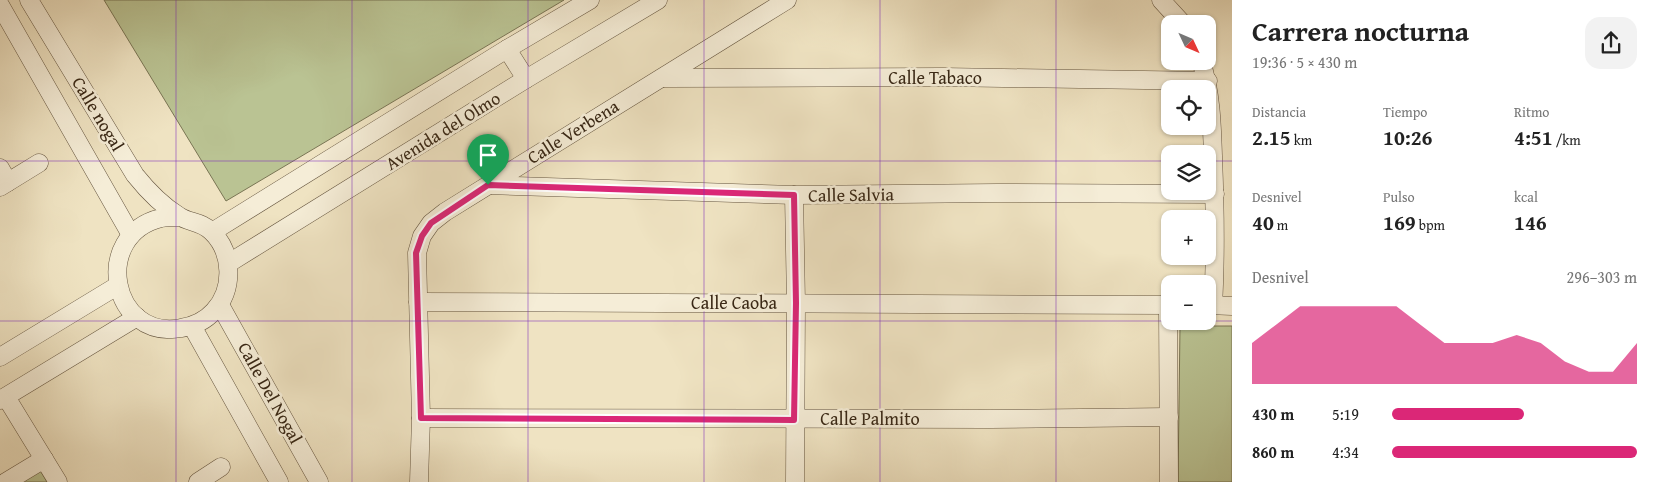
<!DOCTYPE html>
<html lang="es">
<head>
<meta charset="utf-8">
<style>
	:root { --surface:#fff; --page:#f2f2f2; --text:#222; --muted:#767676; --accent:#db2777 }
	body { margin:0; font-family:"Gentium Book Plus",serif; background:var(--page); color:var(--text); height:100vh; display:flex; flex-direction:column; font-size:19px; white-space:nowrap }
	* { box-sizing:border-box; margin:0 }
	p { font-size:16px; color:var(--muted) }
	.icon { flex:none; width:28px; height:28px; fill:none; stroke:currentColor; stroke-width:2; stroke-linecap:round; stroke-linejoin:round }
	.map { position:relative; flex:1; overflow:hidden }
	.side { display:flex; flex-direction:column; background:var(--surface); width:425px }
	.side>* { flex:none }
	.needle { width:32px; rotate:134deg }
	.controls { position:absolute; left:1161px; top:15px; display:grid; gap:10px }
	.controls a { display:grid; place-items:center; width:55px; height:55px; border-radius:10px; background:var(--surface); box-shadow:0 1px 4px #0004; font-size:25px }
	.pin { position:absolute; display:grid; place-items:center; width:42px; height:42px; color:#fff; margin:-51px -21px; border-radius:50% 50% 50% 0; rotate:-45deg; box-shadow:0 0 5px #0007 }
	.pin .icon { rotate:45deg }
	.round { display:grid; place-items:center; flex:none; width:52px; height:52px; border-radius:15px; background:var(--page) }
	.overview { display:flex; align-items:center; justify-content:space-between; height:85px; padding:0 20px }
	h1 { font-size:28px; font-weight:700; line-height:38px }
	.metrics { display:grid; grid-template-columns:repeat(3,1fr); gap:8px; height:85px; padding:5px 20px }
	.metrics div { display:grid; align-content:center }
	.metrics b { font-size:21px; font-weight:700 }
	.metrics small { font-size:14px; font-weight:400 }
	.metrics p { font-size:14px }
	.chart { height:140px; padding:10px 20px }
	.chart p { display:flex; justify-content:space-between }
	.chart svg { width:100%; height:90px; margin-top:5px; fill:var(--accent); opacity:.7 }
	ul { padding:0 20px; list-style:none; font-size:16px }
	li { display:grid; grid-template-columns:80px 60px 1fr; align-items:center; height:38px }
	li i { height:12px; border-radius:6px; background:var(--accent) }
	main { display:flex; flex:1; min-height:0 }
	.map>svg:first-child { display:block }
	.green { fill:#bac393; stroke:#797554 }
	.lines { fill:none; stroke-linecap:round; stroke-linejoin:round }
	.minor-casing { stroke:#665640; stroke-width:19 }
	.minor { stroke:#f5edd7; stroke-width:18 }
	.route-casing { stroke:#fff; stroke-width:10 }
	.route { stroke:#db2777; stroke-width:6 }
	.grid { fill:none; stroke:#7b2cbf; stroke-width:1; stroke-opacity:0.55 }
	.labels { text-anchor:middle; stroke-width:5; stroke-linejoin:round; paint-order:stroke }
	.street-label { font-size:18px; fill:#382715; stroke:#f5edd7 }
</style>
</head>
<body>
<main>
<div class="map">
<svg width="1232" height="482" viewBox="0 0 1232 482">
	<rect width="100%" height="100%" fill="#efe3c2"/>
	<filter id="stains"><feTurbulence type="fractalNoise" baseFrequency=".004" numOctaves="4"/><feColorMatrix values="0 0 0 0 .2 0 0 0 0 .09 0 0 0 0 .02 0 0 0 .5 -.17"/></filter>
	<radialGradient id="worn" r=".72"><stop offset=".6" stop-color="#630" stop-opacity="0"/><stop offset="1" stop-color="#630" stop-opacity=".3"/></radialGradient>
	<g class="green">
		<polygon points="104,0 564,0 226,201"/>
		<polygon points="1180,326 1232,326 1232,482 1178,482"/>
		<polygon points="40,470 47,482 20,482"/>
	</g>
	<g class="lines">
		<defs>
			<g id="minor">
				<path d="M29 0 135 175C147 190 161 205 179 216 189 223 201 221 212 232 233 253 234 289 214 311 205 321 194 326 181 328 111 341 91 235 161 218 167 217 174 217 180 217"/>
				<polyline points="1161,0 1183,24"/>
				<polyline points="0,5 131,235"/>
				<polyline points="507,49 526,79"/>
				<path d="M1201 61C1211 92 1212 124 1213 156 1215 206 1216 256 1213 305"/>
				<polyline points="663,78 943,77 1208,81"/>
				<polyline points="0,168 8,182"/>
				<polyline points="488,185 794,195 997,193 1215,194"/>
				<polyline points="0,187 39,163"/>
				<polyline points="794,195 796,303 795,482"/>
				<polyline points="212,232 507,49 590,0"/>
				<polyline points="229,263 526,79 658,0"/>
				<polyline points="418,302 1170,305"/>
				<polyline points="220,305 319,482"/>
				<polyline points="1168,305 1169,482"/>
				<polyline points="1208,305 1232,306"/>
				<polyline points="192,326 279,482"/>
				<polyline points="0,357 117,286"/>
				<polyline points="6,397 58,482"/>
				<polyline points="0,400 137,317"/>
				<polyline points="421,418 990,419 1169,417"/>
				<polyline points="6,482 44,459"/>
				<polyline points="198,482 221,467"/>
				<polyline points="419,482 421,418 417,253 422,236 431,223 445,212 787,0"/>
			</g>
		</defs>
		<use href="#minor" class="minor-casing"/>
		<use href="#minor" class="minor"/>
	</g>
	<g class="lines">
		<defs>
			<polygon id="route" points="488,185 794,195 796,303 794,420 421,418 416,253 422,236 431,223"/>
		</defs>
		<use href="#route" class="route-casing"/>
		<use href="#route" class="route"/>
	</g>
	<path class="grid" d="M176 0V482M352 0V482M528 0V482M704 0V482M880 0V482M1056 0V482M0 161H1170M1208 161H1232M0 321H1232"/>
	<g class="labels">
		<g class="street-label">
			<text x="935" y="84">Calle Tabaco</text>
			<text transform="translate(98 114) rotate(59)" y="6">Calle nogal</text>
			<text transform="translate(443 131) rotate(-32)" y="6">Avenida del Olmo</text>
			<text transform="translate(573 132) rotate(-32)" y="6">Calle Verbena</text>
			<text transform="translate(851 195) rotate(-1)" y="6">Calle Salvia</text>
			<text x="734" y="309">Calle Caoba</text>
			<text transform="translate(270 393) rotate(61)" y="6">Calle Del Nogal</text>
			<text x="870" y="425">Calle Palmito</text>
		</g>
	</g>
	<rect width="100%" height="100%" filter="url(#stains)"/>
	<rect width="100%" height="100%" fill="url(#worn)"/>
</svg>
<div class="controls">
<a><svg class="needle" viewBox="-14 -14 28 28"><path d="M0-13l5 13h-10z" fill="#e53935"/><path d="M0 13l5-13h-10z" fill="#767676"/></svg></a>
<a><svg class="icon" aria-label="locate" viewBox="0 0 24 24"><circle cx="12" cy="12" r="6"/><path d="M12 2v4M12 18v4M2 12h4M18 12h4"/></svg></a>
<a><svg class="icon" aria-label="layers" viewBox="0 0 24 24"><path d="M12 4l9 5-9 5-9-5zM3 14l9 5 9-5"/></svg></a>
<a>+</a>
<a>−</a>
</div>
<div class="pin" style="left:488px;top:185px;background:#1e9e55"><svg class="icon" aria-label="arrive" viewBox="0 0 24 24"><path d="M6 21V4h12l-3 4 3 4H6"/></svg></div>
</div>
<section class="side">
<div class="overview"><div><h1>Carrera nocturna</h1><p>19:36 · 5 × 430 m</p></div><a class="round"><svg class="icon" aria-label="share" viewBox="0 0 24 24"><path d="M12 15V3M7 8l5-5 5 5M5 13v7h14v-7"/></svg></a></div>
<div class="metrics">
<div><p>Distancia</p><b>2.15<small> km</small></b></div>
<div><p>Tiempo</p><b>10:26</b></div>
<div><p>Ritmo</p><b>4:51<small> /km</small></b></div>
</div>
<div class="metrics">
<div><p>Desnivel</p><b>40<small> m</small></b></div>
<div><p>Pulso</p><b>169<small> bpm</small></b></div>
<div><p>kcal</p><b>146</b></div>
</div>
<div class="chart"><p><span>Desnivel</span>296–303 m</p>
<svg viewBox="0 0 160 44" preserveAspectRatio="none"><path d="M0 44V24L10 15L20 6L30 6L40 6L50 6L60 6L70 15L80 24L90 24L100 24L110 20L120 24L130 33L140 38L150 38L160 24V44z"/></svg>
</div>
<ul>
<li><b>430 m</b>5:19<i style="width:54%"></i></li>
<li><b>860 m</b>4:34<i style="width:100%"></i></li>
</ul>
</section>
</main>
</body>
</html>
